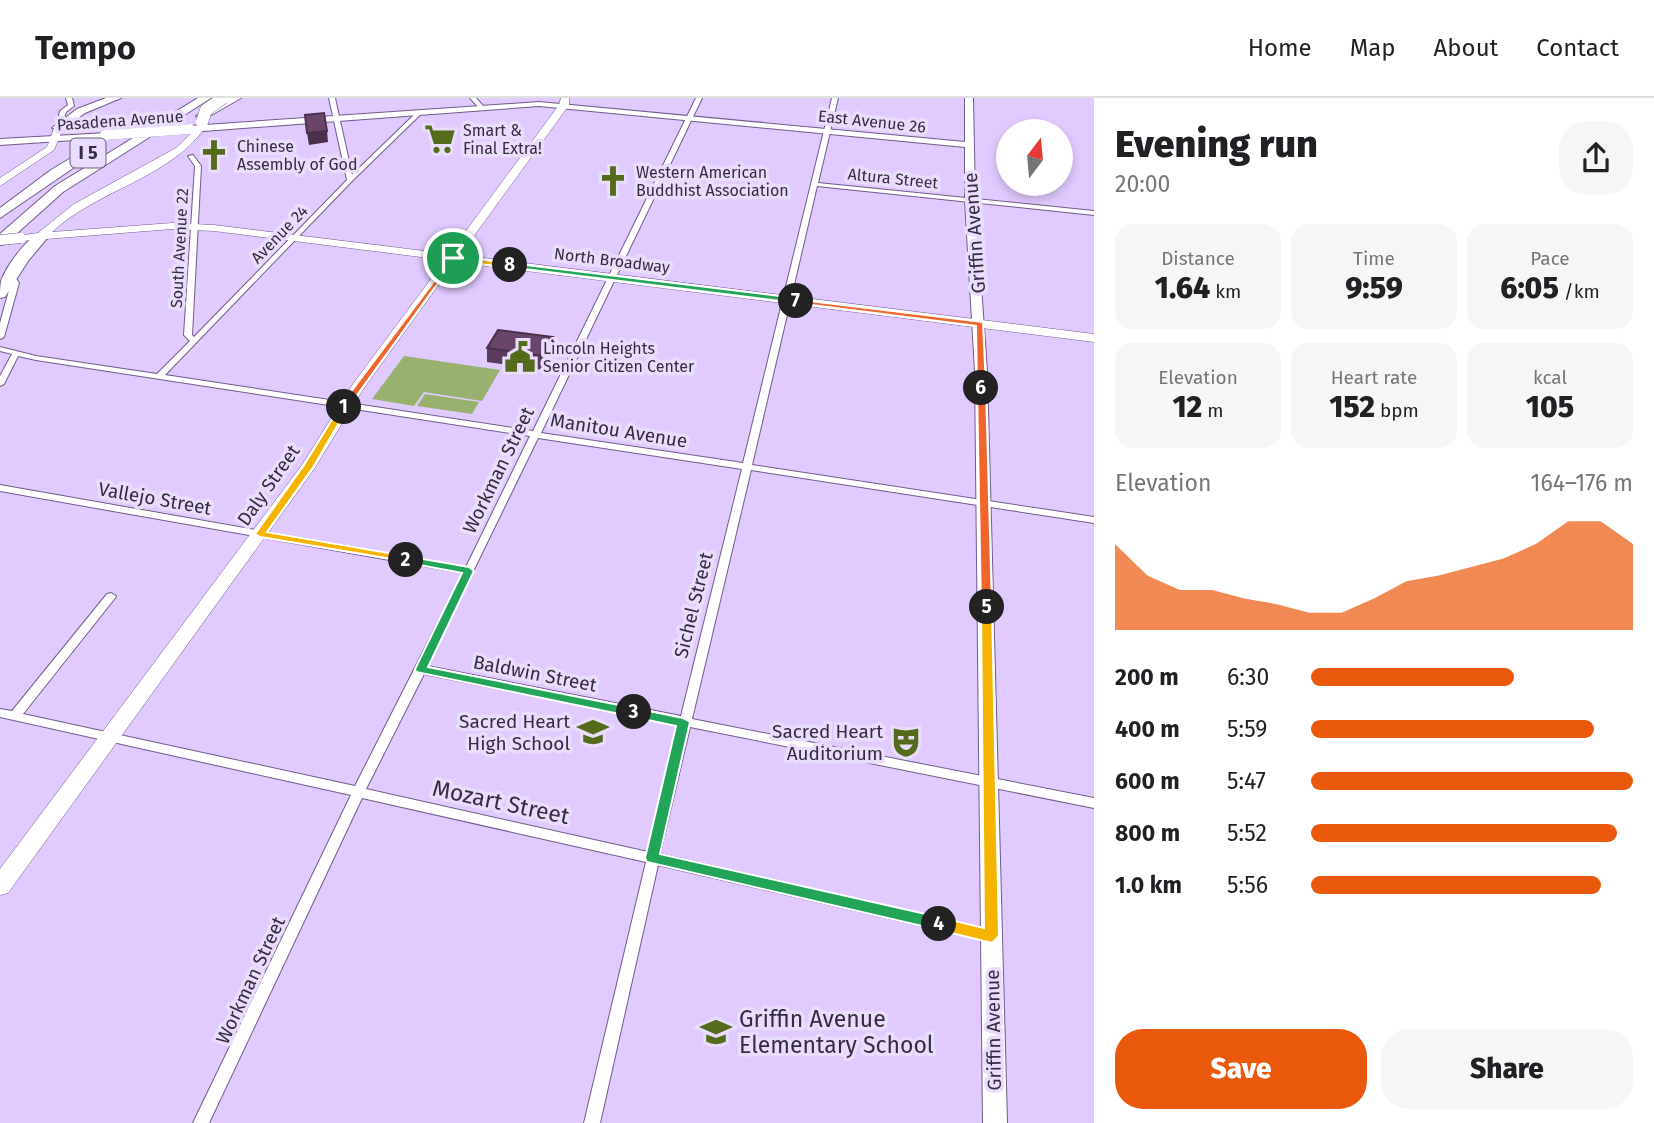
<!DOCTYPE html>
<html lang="en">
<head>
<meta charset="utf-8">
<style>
	:root { --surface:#fff; --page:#f6f6f6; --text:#202124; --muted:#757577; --line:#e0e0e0; --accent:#ea580c }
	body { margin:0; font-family:"Fira Sans",sans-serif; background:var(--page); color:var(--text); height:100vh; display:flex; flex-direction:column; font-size:26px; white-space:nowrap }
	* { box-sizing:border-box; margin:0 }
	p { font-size:23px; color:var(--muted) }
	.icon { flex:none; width:38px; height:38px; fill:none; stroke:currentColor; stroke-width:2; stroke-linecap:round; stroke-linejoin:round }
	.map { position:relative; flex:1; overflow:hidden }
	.side { display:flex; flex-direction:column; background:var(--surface); width:560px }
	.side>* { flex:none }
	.needle { width:46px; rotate:16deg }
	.tools { position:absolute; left:996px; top:21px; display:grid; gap:14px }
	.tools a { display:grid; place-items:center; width:77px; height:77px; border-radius:50%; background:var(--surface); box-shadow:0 4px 10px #0003; font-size:35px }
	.pin { position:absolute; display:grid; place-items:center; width:60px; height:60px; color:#fff; margin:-30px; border:4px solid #fff; border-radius:50%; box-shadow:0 2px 7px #0007 }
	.km { position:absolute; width:35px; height:35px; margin:-18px; border-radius:50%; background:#222; color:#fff; font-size:19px; line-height:35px; text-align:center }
	.round { display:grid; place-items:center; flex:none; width:74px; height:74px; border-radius:28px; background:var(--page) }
	.overview { display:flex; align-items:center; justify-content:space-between; height:119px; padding:0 21px }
	h1 { font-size:38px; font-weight:800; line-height:52px }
	.figures { display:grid; grid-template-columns:repeat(3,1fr); gap:10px; height:119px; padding:7px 21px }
	.figures div { display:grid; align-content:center; border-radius:18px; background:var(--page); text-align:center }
	.figures b { font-size:30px; font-weight:800 }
	.figures small { font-size:19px; font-weight:400 }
	.figures p { font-size:19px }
	.chart { height:196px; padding:14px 21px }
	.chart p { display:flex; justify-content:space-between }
	.chart svg { width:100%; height:126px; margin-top:7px; fill:var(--accent); opacity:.7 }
	.primary-button { display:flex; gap:14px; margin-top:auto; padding:14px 21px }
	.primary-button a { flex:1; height:80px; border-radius:28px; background:var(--accent); color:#fff; font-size:28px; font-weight:800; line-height:80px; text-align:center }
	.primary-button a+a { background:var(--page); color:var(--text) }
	ul { padding:0 21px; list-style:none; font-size:23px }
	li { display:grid; grid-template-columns:112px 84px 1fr; align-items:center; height:52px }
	li i { height:18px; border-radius:9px; background:var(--accent) }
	header { display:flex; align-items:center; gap:42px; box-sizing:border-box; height:98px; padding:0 35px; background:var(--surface); border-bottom:2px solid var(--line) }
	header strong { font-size:33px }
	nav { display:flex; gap:38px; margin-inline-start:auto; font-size:24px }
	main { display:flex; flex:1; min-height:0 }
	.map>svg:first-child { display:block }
	.green { fill:#99b16e }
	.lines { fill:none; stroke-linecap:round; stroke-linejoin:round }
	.street-casing { stroke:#705b8a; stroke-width:2 }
	.secondary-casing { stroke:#705b8a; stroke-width:2 }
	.primary-casing { stroke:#705b8a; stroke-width:1 }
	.highway-casing { stroke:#705b8a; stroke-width:2 }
	.street { fill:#fff; fill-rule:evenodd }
	.secondary { fill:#fff; fill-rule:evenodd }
	.primary { fill:#fff; fill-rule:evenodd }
	.highway { fill:#fff; fill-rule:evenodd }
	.secondary-bridge-casing { stroke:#705b8a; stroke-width:10; stroke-linecap:butt }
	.primary-bridge-casing { stroke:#705b8a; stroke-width:11; stroke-linecap:butt }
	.highway-bridge-casing { stroke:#705b8a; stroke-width:13; stroke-linecap:butt }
	.secondary-bridge { stroke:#fff; stroke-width:10 }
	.primary-bridge { stroke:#fff; stroke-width:10 }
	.highway-bridge { stroke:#fff; stroke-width:12 }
	.wall { fill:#5a3b5d }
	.shaded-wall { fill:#4a304c }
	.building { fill:#69456c; stroke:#4a304c; stroke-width:2 }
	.split-1 { fill:#f0652b; stroke:#fff; stroke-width:2 }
	.split-2 { fill:#f5b400; stroke:#fff; stroke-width:2 }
	.split-3 { fill:#22a559; stroke:#fff; stroke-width:2 }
	.split-4 { fill:#22a559; stroke:#fff; stroke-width:2 }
	.split-5 { fill:#f5b400; stroke:#fff; stroke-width:2 }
	.split-6 { fill:#f0652b; stroke:#fff; stroke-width:2 }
	.split-7 { fill:#f0652b; stroke:#fff; stroke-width:2 }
	.split-8 { fill:#22a559; stroke:#fff; stroke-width:2 }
	.split-9 { fill:#f5b400; stroke:#fff; stroke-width:2 }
	.labels { text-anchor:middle; stroke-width:7; stroke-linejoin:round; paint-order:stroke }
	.far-street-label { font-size:16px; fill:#352c41; stroke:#eadcfc }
	.far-poi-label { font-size:16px; fill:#352c41; stroke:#eadcfc; text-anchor:start }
	.shield { fill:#eadcfc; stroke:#6b6179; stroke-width:2 }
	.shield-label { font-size:18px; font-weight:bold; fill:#352c41 }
	.street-label { font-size:19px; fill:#352c41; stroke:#eadcfc }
	.poi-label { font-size:19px; fill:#352c41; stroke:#eadcfc; text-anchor:end }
	.near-street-label { font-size:23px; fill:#352c41; stroke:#eadcfc }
	.near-poi-label { font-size:23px; fill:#352c41; stroke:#eadcfc; text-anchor:start }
</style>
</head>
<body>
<header>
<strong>Tempo</strong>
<nav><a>Home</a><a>Map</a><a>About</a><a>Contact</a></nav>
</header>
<main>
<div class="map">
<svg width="1094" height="1025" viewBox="0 0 1094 1025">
	<rect width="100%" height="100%" fill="#e1caff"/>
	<g class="green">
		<polygon points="404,258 500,272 482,303 424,294 414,308 372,301"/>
		<polygon points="425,296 479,304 472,316 417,308"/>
	</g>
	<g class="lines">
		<defs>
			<g id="street">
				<polygon points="66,0 72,0 74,8 66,14 60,31 56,31 60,13 68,7"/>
				<path d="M329 0H335L352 77 418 13 423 14 352 83 165 277 533 333 696 0H702L541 335 743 365 832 0H838L818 85 1094 113V117L817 88 752 367 1094 419V425L751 372 692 621 1094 700V710L690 629 660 756 992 832 997 834 999 838 997 842 992 844 658 767 600 1025H584L646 764 362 700 209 1025H193L351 697 0 619V611L12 613 107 496 111 495 116 498 115 500 23 616 355 688 463 475 0 393V387L466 469 530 338 36 262 18 258 4 286 0 288V278L12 256 0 253V249L36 258 157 276 190 243 184 237 195 68 188 58 193 57 201 68 192 237 194 239 347 82ZM538 340 742 371 681 618 427 568ZM424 576 679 627 648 754 366 691Z"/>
				<polygon points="470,0 476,0 484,9 484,11 480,11"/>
				<polygon points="8,177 14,177 19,185 4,239 0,241 0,225 11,185 7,179"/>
			</g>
			<g id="secondary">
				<polygon points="965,0 973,0 975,102 987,273 1007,1025 983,1025 975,273 965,102 965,49 539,8 190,34 186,31 190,28 539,4 965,44"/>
				<polygon points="108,35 108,39 105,40 0,47 0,41"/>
			</g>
			<g id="primary">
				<path d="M561 0H569V7L460 157 1094 236V244L455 164 364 290 314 371 8 795 0 797V771L302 367 353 286 445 162 214 133 172 131 21 143 15 140 17 138 38 135 74 106 176 50 200 27 205 30C168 81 97 92 52 134L172 125 214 127 449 156 559 7Z"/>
				<polygon points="55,28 63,30 54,52 0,88 0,80 47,49"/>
			</g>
			<g id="highway">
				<polygon points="106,0 121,0 85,15 62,32 52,30 77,11"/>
				<polygon points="198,0 211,0 63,94 5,146 0,147 0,136 55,88"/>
				<polygon points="228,0 241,0 206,20 196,18"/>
				<polygon points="91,48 101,51 0,120 0,110 51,72"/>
				<path d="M41 135 48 139 28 163 5 199 0 200C0 195 0 188 1 183 6 169 26 140 41 135Z"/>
			</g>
		</defs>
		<use href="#street" class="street-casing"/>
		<use href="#secondary" class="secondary-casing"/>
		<use href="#primary" class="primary-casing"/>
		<use href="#highway" class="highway-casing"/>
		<use href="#street" class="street"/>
		<use href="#secondary" class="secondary"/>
		<use href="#primary" class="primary"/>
		<use href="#highway" class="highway"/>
		<defs>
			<polyline id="secondary-bridge" points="105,37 190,31"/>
			<polyline id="primary-bridge" points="0,142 21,140"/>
			<polyline id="highway-bridge" points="202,24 206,12 223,0"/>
		</defs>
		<use href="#secondary-bridge" class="secondary-bridge-casing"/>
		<use href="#primary-bridge" class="primary-bridge-casing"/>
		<use href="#highway-bridge" class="highway-bridge-casing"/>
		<use href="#secondary-bridge" class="secondary-bridge"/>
		<use href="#primary-bridge" class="primary-bridge"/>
		<use href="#highway-bridge" class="highway-bridge"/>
	</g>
	<polygon class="wall" points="553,239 553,253 543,272 487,264 487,250"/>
	<g class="shaded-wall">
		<polygon points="327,33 328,44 309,47 307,35"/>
		<polygon points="553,239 553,253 543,272 543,258"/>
	</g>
	<g class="building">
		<polygon points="324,15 327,33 307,35 305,17"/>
		<polygon points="498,232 553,239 543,258 487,250"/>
	</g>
	<polygon class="split-1" points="453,158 456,160 347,311 341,311 341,307"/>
	<polygon class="split-2" points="341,307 348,309 314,368 267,434 406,458 410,459 410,464 260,439 255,436 304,367"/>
	<polygon class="split-3" points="406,458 469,469 474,473 428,569 634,610 638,611 638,618 634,619 416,574 415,571 462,475 403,464 403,459"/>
	<polygon class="split-4" points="634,610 683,620 690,624 660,756 939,819 947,826 944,830 939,832 647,764 645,760 676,628 629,618 629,611"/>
	<polygon class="split-5" points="987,505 992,509 999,838 992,845 939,832 932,826 939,819 984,830 981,509"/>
	<polygon class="split-6" points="981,288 986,290 992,509 987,513 981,509 977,290"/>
	<polygon class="split-7" points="793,201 983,224 986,290 981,293 977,290 976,228 796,205"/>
	<polygon class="split-8" points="510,165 796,200 800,203 796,205 508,169"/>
	<polygon class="split-9" points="453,158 510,165 514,167 510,170 450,162"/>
	<defs>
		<symbol id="supermarket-bare" viewBox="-9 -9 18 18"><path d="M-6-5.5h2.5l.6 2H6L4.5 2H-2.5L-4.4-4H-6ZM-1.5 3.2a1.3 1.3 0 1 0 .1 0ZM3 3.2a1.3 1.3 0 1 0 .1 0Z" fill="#546b1c" stroke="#eadcfc" stroke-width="2.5" paint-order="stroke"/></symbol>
		<symbol id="church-bare" viewBox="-9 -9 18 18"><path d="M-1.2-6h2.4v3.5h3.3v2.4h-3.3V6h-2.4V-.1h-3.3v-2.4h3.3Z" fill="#546b1c" stroke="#eadcfc" stroke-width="2.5" paint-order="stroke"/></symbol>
		<symbol id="civic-bare" viewBox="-9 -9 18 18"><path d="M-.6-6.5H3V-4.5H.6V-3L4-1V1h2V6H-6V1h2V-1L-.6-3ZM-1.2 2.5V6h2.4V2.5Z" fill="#546b1c" stroke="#eadcfc" stroke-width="2.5" paint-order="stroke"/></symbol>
		<symbol id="school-bare" viewBox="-9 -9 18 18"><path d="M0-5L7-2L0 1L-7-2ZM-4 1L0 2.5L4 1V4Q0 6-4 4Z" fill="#546b1c" stroke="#eadcfc" stroke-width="2.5" paint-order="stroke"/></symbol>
		<symbol id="theatre-bare" viewBox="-9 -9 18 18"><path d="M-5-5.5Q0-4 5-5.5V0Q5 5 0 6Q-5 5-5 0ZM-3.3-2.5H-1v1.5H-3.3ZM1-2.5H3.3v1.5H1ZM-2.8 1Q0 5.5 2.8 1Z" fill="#546b1c" stroke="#eadcfc" stroke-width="2.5" paint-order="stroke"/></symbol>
	</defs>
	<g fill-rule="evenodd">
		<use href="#supermarket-bare" x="418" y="19" width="44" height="44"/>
		<use href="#church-bare" x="192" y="35" width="44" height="44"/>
		<use href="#church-bare" x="591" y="61" width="44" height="44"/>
		<use href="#civic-bare" x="498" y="237" width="44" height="44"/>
		<use href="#school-bare" x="571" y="612" width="44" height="44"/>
		<use href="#theatre-bare" x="884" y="622" width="44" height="44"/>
		<use href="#school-bare" x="694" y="912" width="44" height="44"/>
	</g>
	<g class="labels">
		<g class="far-street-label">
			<text transform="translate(120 22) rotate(-4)" y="6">Pasadena Avenue</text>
			<text transform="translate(872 23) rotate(6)" y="6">East Avenue 26</text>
			<text transform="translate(893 80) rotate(6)" y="6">Altura Street</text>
			<text transform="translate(279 136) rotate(-46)" y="6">Avenue 24</text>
			<text transform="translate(179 150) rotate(-87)" y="6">South Avenue 22</text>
			<text transform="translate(612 162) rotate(7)" y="6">North Broadway</text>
		</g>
		<g class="far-poi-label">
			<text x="463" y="38">Smart &amp;<tspan x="463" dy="18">Final Extra!</tspan></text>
			<text x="237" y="54">Chinese<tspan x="237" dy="18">Assembly of God</tspan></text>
			<text x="636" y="80">Western American<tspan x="636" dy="18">Buddhist Association</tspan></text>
			<text x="543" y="256">Lincoln Heights<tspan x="543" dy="18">Senior Citizen Center</tspan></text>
		</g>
		<rect class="shield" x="70.5" y="40.5" width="35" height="29" rx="5"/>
		<g class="shield-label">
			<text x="88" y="61">I 5</text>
		</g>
		<g class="street-label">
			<text transform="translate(974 135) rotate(-94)" y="7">Griffin Avenue</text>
			<text transform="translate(619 332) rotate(9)" y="7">Manitou Avenue</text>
			<text transform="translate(498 372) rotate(-64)" y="7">Workman Street</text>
			<text transform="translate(268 387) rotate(-55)" y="7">Daly Street</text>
			<text transform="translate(155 400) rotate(10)" y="7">Vallejo Street</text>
			<text transform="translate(693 507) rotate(-76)" y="7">Sichel Street</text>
			<text transform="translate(535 575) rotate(11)" y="7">Baldwin Street</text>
			<text transform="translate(250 882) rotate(-65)" y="7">Workman Street</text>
			<text transform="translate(993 932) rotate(-91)" y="7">Griffin Avenue</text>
		</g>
		<g class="poi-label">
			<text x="570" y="630">Sacred Heart<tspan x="570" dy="22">High School</tspan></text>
			<text x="883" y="640">Sacred Heart<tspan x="883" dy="22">Auditorium</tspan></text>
		</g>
		<g class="near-street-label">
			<text transform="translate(501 704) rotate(12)" y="8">Mozart Street</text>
		</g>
		<g class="near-poi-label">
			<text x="739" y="929">Griffin Avenue<tspan x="739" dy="26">Elementary School</tspan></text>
		</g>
	</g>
</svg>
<div class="tools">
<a><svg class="needle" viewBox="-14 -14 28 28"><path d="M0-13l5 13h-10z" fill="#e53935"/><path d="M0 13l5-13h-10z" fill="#757577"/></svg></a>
</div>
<div class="pin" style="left:453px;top:160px;background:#1e9e55"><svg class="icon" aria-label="arrive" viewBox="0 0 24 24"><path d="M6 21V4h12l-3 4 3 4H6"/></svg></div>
<b class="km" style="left:344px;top:309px">1</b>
<b class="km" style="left:406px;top:462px">2</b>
<b class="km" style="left:634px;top:614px">3</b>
<b class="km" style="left:939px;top:826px">4</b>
<b class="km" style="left:987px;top:509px">5</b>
<b class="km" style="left:981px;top:290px">6</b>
<b class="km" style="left:796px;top:203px">7</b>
<b class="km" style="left:510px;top:167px">8</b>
</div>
<section class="side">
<div class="overview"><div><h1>Evening run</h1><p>20:00</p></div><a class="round"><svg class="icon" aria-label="share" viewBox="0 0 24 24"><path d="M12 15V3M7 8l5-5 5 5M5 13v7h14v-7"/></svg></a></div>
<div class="figures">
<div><p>Distance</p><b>1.64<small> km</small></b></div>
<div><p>Time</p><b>9:59</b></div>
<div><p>Pace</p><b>6:05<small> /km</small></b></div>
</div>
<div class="figures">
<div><p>Elevation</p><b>12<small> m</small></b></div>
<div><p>Heart rate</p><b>152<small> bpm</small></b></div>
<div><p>kcal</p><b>105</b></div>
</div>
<div class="chart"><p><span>Elevation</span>164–176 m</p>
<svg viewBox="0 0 160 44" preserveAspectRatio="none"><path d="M0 44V14L10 25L20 30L30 30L40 33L50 35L60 38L70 38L80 33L90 27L100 25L110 22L120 19L130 14L140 6L150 6L160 14V44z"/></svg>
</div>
<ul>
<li><b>200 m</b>6:30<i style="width:63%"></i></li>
<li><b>400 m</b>5:59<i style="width:88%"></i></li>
<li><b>600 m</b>5:47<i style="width:100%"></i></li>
<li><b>800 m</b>5:52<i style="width:95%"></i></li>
<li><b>1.0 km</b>5:56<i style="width:90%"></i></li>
</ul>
<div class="primary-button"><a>Save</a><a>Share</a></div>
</section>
</main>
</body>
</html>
